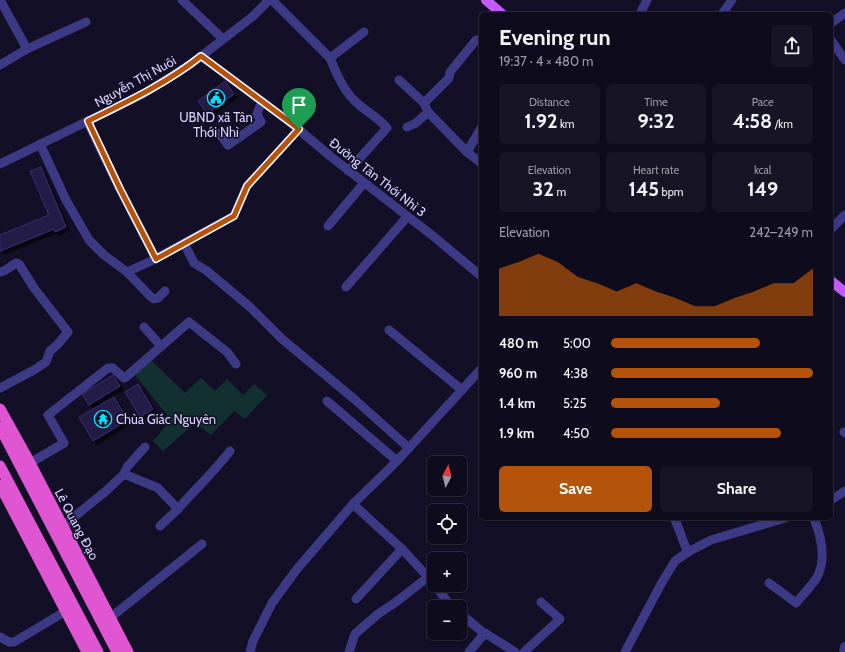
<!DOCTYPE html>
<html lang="en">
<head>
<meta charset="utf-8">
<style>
	:root { --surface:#0e0b1c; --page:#171425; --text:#f1f3f6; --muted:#9b9ba3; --line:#2e2b3b; --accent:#b45309 }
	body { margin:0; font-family:Cabin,sans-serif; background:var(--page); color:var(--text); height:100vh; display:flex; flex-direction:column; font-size:15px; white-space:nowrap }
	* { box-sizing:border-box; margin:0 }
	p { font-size:13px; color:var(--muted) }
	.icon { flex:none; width:22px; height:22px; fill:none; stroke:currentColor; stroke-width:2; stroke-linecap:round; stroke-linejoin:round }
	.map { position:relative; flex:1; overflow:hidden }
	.panel { position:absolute; left:479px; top:12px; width:354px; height:508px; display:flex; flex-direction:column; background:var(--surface); border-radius:6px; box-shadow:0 1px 3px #0004,0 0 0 1px var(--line) }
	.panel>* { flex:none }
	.needle { width:26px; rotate:7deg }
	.controls { position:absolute; left:427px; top:456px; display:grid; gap:8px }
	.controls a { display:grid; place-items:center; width:40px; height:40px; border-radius:6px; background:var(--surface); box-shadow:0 1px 3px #0004,0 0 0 1px var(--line); font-size:20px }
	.pin { position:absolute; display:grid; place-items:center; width:34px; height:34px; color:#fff; margin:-41px -17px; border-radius:50% 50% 50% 0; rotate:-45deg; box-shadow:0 0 4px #0007 }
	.pin .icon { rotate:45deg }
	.round { display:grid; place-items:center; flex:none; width:42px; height:42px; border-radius:6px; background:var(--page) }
	.summary { display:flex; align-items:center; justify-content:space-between; height:68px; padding:0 20px }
	h1 { font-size:22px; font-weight:700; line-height:30px }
	.figures { display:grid; grid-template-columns:repeat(3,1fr); gap:6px; height:68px; padding:4px 20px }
	.figures div { display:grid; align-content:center; border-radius:6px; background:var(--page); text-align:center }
	.figures b { font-size:20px; font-weight:700 }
	.figures small { font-size:11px; font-weight:400 }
	.figures p { font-size:11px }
	.chart { height:112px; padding:8px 20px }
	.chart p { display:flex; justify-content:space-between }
	.chart svg { width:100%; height:72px; margin-top:4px; fill:var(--accent); opacity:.7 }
	.action { display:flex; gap:8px; margin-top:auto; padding:8px 20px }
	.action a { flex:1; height:46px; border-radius:6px; background:var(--accent); color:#fff; font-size:16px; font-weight:700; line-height:46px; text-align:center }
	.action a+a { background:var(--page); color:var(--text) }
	ul { padding:0 20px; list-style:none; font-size:13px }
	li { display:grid; grid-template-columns:64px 48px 1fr; align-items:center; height:30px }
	li i { height:10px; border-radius:5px; background:var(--accent) }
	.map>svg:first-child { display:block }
	.green { fill:#12302f }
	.building { fill:#241b47; stroke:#3b2d73; filter:url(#shadow) }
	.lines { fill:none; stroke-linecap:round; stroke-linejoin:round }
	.minor { stroke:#3d3a85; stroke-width:9 }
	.tertiary { stroke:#3d3a85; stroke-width:10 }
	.primary { stroke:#c25bff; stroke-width:10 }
	.trunk { stroke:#e055d1; stroke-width:11 }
	.route-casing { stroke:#fff; stroke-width:8 }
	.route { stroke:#b45309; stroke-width:5 }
	.labels { text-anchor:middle; stroke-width:3; stroke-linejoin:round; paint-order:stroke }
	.street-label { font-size:13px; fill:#d9d4ff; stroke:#130f26 }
	.poi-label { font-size:13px; fill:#d9d4ff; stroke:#130f26 }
</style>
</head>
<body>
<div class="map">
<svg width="845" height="652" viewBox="0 0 845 652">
	<defs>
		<filter id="shadow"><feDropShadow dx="3.5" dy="3.5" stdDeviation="0" flood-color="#0009"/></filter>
	</defs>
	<rect width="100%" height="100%" fill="#130f26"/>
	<polygon class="green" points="151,360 185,393 201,378 215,391 227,379 243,395 254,384 267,395 245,419 234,411 211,435 195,423 163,451 153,441 171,420 135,375"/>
	<g class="building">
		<polygon points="225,81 234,94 207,114 198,101"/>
		<polygon points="41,167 66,227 55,232 54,229 0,251 0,235 49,215 30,171"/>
		<polygon points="113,375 120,386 89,405 82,394"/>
		<polygon points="138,384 153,409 140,417 125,392"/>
		<polygon points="114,397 128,420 93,441 79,417"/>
	</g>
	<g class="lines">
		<g class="minor">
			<polyline points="0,0 27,49 0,65"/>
			<polyline points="182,0 223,39"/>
			<polyline points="272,0 330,58 364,32"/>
			<polyline points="640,14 647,0"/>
			<polyline points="722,14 732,0"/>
			<polyline points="831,23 845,13"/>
			<polyline points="831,40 845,60"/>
			<polyline points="27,49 86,22"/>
			<polyline points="201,56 290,122 330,156 433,236 481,276"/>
			<path d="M330 58C337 75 344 92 358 104 367 112 379 118 387 128L348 171"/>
			<polyline points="399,80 424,103 428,112 467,152 481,163"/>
			<polyline points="424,103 449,78 450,72 476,40 481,40"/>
			<polyline points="87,121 120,189 156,259"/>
			<polyline points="407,127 416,123 428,112"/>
			<polyline points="219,133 228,145 261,122 257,114 262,101"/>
			<polyline points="40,144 66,200 89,240 104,255 127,272 151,261 234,216 247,186 299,129"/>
			<polyline points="467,152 481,128"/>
			<polyline points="0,164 143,94 191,64 252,17 269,0"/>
			<polyline points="328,226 364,183"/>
			<polyline points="831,229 845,215"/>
			<polyline points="184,243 194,263 207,271 250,307 282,339 353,398 409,448"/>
			<polyline points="0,272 4,271 16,263 19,264 34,288 68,332 58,344 50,351 46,362 34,370 0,388"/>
			<polyline points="127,272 150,296 154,299 158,298 165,291"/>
			<polyline points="346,287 407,217"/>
			<polyline points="144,327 161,346"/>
			<polyline points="389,330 462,390"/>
			<polyline points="327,401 397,461"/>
			<polyline points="844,432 845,433"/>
			<polyline points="30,463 64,443 48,415 108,368 113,368 124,378 126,377 189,322 227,352 236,364"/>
			<polyline points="124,474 127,467 145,447"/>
			<polyline points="831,500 845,491"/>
			<polyline points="353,504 402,549 356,599"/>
			<path d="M178 509C195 489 214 472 230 451"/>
			<path d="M674 518C680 529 682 541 688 552"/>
			<polyline points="63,526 106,491 124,474 158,488 178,509 160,526"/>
			<polyline points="428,577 452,607"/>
			<path d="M769 583 796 603C803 595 810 587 816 579 827 561 821 536 814 518"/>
			<polyline points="460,613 480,630 515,652"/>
			<polyline points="110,618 202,544"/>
			<polyline points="0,637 9,642 14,642 66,611"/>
			<polyline points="250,652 253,641 272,603 297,569 353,504 397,461 481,369"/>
			<polyline points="349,652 355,634 378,614 396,602 428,577 402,549"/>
			<polyline points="469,652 485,633"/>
			<polyline points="524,652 560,619 541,602"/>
			<polyline points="625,652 661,584 675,561 688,552 711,540 785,518"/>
		</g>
		<polyline class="tertiary" points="844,652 845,647"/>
		<g class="primary">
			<polyline points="486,0 502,14"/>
			<polyline points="831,281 845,292"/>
		</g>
		<g class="trunk">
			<polyline points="0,409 30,463 128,652"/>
			<polyline points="0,427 117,652"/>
			<polyline points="0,466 98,652"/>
			<polyline points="0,485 87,652"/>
		</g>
	</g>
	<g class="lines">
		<defs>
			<path id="route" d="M201 56 299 129 247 186 234 216 156 259 120 189 88 121C127 102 167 83 201 56Z"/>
		</defs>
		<use href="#route" class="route-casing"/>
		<use href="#route" class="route"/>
	</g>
	<defs>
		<symbol id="civic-ring" viewBox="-11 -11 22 22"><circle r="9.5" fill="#130f26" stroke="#00e5ff" stroke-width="1.5"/><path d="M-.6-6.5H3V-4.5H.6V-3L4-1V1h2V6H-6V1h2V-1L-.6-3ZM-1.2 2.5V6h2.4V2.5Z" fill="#00e5ff"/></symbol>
		<symbol id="temple-ring" viewBox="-11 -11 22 22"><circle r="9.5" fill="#130f26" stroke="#00e5ff" stroke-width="1.5"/><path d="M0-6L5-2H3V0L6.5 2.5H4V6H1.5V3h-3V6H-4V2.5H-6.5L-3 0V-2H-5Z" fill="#00e5ff"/></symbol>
	</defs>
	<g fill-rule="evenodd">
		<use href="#civic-ring" x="206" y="88" width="20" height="20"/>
		<use href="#temple-ring" x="93" y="409" width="20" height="20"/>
	</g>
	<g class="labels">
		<g class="street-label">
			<text transform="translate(135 81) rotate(-29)" y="5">Nguyễn Thị Nuôi</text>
			<text transform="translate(378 177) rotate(38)" y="5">Đường Tân Thới Nhì 3</text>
			<text transform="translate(77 524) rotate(62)" y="5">Lê Quang Đạo</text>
		</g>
		<g class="poi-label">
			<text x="216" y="122">UBND xã Tân<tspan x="216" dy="15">Thới Nhì</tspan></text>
			<text x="116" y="424" text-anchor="start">Chùa Giác Nguyên</text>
		</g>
	</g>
</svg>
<div class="controls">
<a><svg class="needle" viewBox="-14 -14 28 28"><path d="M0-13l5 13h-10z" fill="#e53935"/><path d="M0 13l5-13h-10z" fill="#9b9ba3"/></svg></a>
<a><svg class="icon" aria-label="locate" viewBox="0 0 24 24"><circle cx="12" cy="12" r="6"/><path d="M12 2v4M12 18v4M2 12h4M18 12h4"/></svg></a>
<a>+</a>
<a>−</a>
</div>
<div class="pin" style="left:299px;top:129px;background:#1e9e55"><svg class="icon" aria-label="arrive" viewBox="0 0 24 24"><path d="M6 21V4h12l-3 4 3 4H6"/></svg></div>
<section class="panel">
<div class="summary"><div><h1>Evening run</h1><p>19:37 · 4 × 480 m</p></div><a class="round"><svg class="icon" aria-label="share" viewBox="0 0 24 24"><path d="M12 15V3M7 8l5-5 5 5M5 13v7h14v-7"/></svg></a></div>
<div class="figures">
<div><p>Distance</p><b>1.92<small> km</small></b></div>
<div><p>Time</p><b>9:32</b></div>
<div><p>Pace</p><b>4:58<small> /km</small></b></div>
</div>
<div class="figures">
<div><p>Elevation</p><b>32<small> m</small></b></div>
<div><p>Heart rate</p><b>145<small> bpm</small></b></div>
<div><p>kcal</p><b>149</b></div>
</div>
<div class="chart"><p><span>Elevation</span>242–249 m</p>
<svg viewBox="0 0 160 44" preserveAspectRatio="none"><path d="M0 44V15L10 11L20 6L30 11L40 20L50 24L60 29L70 24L80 29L90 33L100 38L110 38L120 33L130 29L140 24L150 24L160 15V44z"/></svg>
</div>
<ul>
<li><b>480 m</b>5:00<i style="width:74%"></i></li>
<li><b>960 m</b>4:38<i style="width:100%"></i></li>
<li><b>1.4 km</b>5:25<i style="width:54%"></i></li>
<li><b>1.9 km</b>4:50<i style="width:84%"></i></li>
</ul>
<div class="action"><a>Save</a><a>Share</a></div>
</section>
</div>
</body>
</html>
